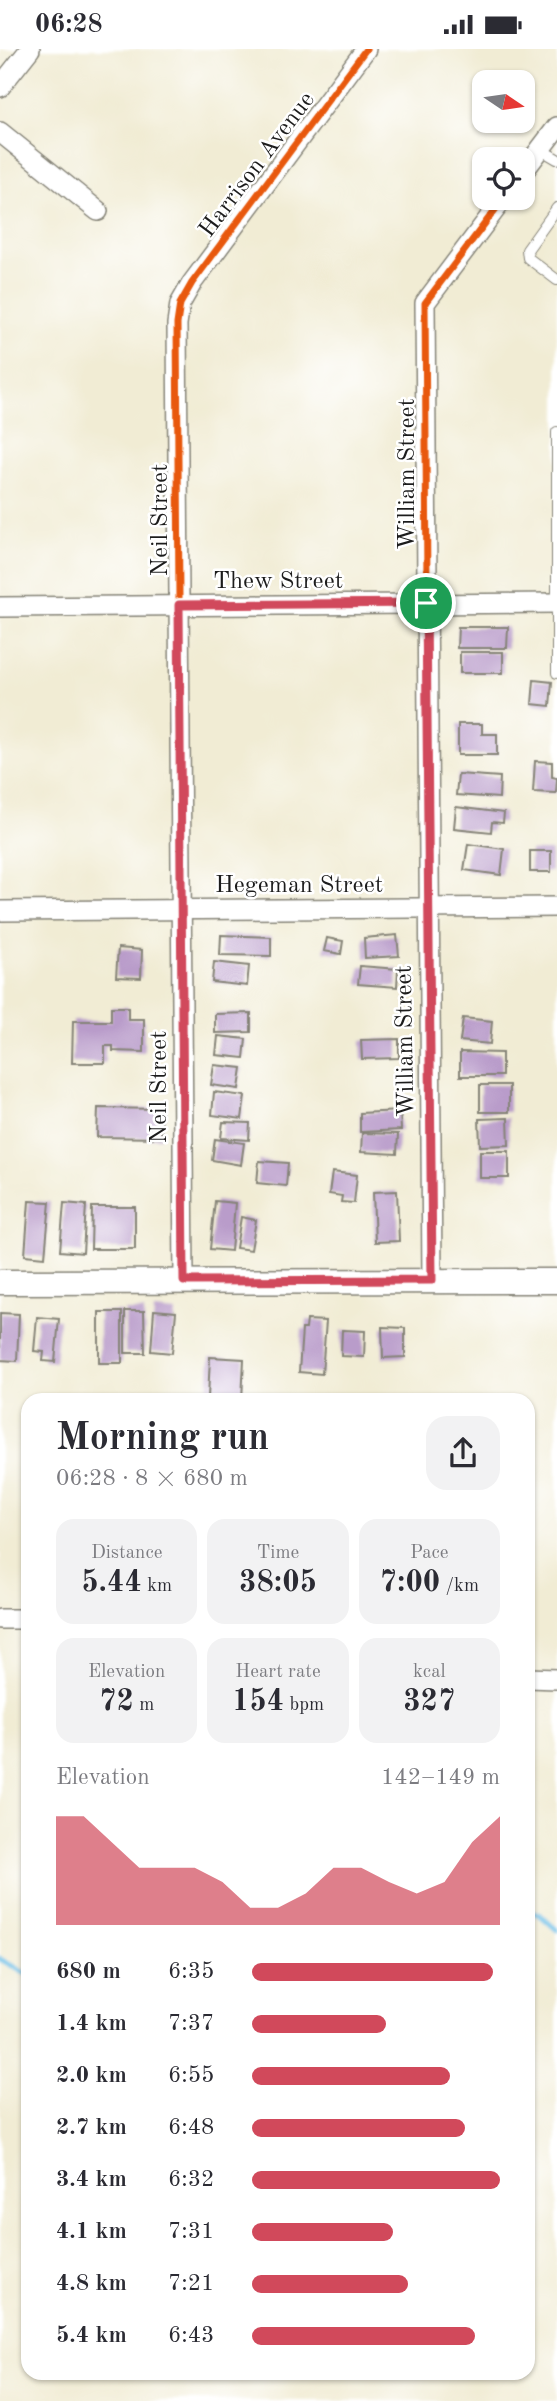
<!DOCTYPE html>
<html lang="en">
<head>
<meta charset="utf-8">
<style>
	:root { --surface:#fff; --page:#f2f2f3; --text:#2b2b33; --muted:#7c7c81; --accent:#d1495b }
	body { margin:0; font-family:"Old Standard TT",serif; background:var(--page); color:var(--text); height:100vh; display:flex; flex-direction:column; font-size:26px; white-space:nowrap }
	* { box-sizing:border-box; margin:0 }
	p { font-size:23px; color:var(--muted) }
	.icon { flex:none; width:38px; height:38px; fill:none; stroke:currentColor; stroke-width:2; stroke-linecap:round; stroke-linejoin:round }
	.map { position:relative; flex:1; overflow:hidden }
	.sheet { position:absolute; left:21px; top:1344px; width:514px; height:987px; display:flex; flex-direction:column; background:var(--surface); border-radius:21px; box-shadow:0 2px 5px #0004 }
	.sheet>* { flex:none }
	.needle { width:46px; rotate:103deg }
	.buttons { position:absolute; left:472px; top:21px; display:grid; gap:14px }
	.buttons a { display:grid; place-items:center; width:63px; height:63px; border-radius:14px; background:var(--surface); box-shadow:0 2px 5px #0004; font-size:35px }
	.pin { position:absolute; display:grid; place-items:center; width:60px; height:60px; color:#fff; margin:-30px; border:4px solid #fff; border-radius:50%; box-shadow:0 2px 7px #0007 }
	.round { display:grid; place-items:center; flex:none; width:74px; height:74px; border-radius:21px; background:var(--page) }
	.head { display:flex; align-items:center; justify-content:space-between; height:119px; padding:0 35px }
	h1 { font-size:38px; font-weight:700; line-height:52px }
	.figures { display:grid; grid-template-columns:repeat(3,1fr); gap:10px; height:119px; padding:7px 35px }
	.figures div { display:grid; align-content:center; border-radius:18px; background:var(--page); text-align:center }
	.figures b { font-size:30px; font-weight:700 }
	.figures small { font-size:19px; font-weight:400 }
	.figures p { font-size:19px }
	.chart { height:196px; padding:14px 35px }
	.chart p { display:flex; justify-content:space-between }
	.chart svg { width:100%; height:126px; margin-top:7px; fill:var(--accent); opacity:.7 }
	ul { padding:0 35px; list-style:none; font-size:23px }
	li { display:grid; grid-template-columns:112px 84px 1fr; align-items:center; height:52px }
	li i { height:18px; border-radius:9px; background:var(--accent) }
	.status { display:flex; justify-content:space-between; align-items:center; height:49px; padding:0 35px; background:var(--surface); direction:ltr }
	.status svg { height:19px; fill:currentColor }
	.map>svg:first-child { display:block }
	.lines { fill:none; stroke-linecap:round; stroke-linejoin:round }
	.stream { stroke:#6bbfe7; stroke-width:5 }
	.building { fill:#b99cca }
	.service-casing { stroke:#868478; stroke-width:12 }
	.minor-casing { stroke:#868478; stroke-width:22 }
	.tertiary-casing { stroke:#868478; stroke-width:27 }
	.service { stroke:#fff; stroke-width:10 }
	.minor { stroke:#fff; stroke-width:19 }
	.tertiary { stroke:#fff; stroke-width:24 }
	.cycleway-casing { stroke:#fff; stroke-width:11 }
	.cycleway { stroke:#e8590c; stroke-width:7 }
	.route-casing { stroke:#fff; stroke-width:14 }
	.route { stroke:#d1495b; stroke-width:9 }
	.labels { text-anchor:middle; stroke-width:5; stroke-linejoin:round; paint-order:stroke }
	.street-label { font-size:24px; fill:#1c1c1c; stroke:#fff }
</style>
</head>
<body>
<div class="status"><b>06:28</b><svg viewBox="0 0 49 12"><path d="M0 12V9h3v3zM5 12V6h3v6zM10 12V3h3v9zM15 12V0h3v12zM26 1h20v11H26zM47 4h2v5h-2z"/></svg></div>
<div class="map">
<svg width="557" height="2352" viewBox="0 0 557 2352">
	<rect width="100%" height="100%" fill="#fff"/>
	<filter id="ink" filterUnits="userSpaceOnUse"><feTurbulence type="fractalNoise" baseFrequency=".0143" numOctaves="2"/><feDisplacementMap in="SourceGraphic" scale="14" xChannelSelector="R" yChannelSelector="G"/><feConvolveMatrix kernelMatrix="1 2 1 2 8 2 1 2 1" color-interpolation-filters="sRGB"/></filter>
	<filter id="wash" filterUnits="userSpaceOnUse"><feTurbulence type="fractalNoise" baseFrequency=".00686" numOctaves="4" result="noise"/><feDisplacementMap in="SourceGraphic" scale="28" xChannelSelector="R" yChannelSelector="G"/><feGaussianBlur stdDeviation="1.57" result="paint"/><feColorMatrix in="noise" values="0 0 0 0 0 0 0 0 0 0 0 0 0 0 0 0 0 1.4 0 .05"/><feComposite in="paint" operator="in"/></filter>
	<g filter="url(#wash)">
		<rect width="100%" height="100%" fill="#f1ecd4"/>
		<g class="lines">
			<g class="stream">
				<polyline points="528,1862 539,1865 557,1881"/>
				<polyline points="0,1910 28,1926"/>
			</g>
		</g>
		<g id="blocks">
			<g class="building">
				<polygon points="458,578 508,578 507,599 457,599"/>
				<rect x="460" y="603" width="43" height="21"/>
				<polygon points="534,631 552,633 550,657 532,655"/>
				<polygon points="458,675 482,675 482,685 497,685 497,706 458,706"/>
				<polygon points="535,712 552,713 552,728 557,729 556,744 533,743"/>
				<polygon points="458,725 500,728 499,749 456,746"/>
				<polygon points="456,758 504,764 503,774 492,773 491,783 454,779"/>
				<polygon points="468,795 504,800 501,826 464,821"/>
				<rect x="530" y="802" width="21" height="21"/>
				<polygon points="221,886 271,888 271,907 220,906"/>
				<polygon points="397,886 399,907 365,909 364,889"/>
				<polygon points="327,889 343,892 341,905 324,902"/>
				<polygon points="118,899 142,901 141,929 116,928"/>
				<polygon points="214,913 249,917 247,937 212,933"/>
				<polygon points="360,917 398,920 397,938 358,935"/>
				<polygon points="111,958 128,958 128,970 144,970 144,1003 113,1002 113,997 105,997 105,1014 72,1014 73,972 111,972"/>
				<polygon points="251,964 251,983 215,984 215,965"/>
				<polygon points="463,969 492,972 490,995 460,992"/>
				<polygon points="218,987 246,990 244,1009 216,1006"/>
				<polygon points="399,990 399,1009 362,1010 361,991"/>
				<polygon points="460,1003 502,1004 502,1027 460,1027"/>
				<polygon points="214,1016 242,1019 239,1040 211,1036"/>
				<rect x="480" y="1036" width="29" height="27"/>
				<polygon points="214,1043 245,1047 242,1070 212,1066"/>
				<polygon points="98,1059 162,1060 161,1089 97,1088"/>
				<polygon points="400,1062 401,1081 360,1083 360,1064"/>
				<polygon points="508,1069 509,1096 480,1097 479,1070"/>
				<polygon points="223,1073 250,1074 249,1091 221,1089"/>
				<polygon points="362,1084 398,1085 397,1105 361,1103"/>
				<polygon points="215,1090 244,1094 241,1116 212,1111"/>
				<rect x="480" y="1102" width="29" height="27"/>
				<polygon points="259,1112 288,1114 286,1137 257,1134"/>
				<polygon points="332,1123 357,1126 354,1154 341,1153 342,1147 329,1145"/>
				<polygon points="397,1142 399,1192 375,1193 373,1143"/>
				<polygon points="29,1152 50,1153 45,1208 25,1206"/>
				<polygon points="215,1152 235,1154 231,1202 210,1200"/>
				<polygon points="64,1154 86,1156 83,1204 60,1202"/>
				<polygon points="92,1158 135,1158 135,1200 91,1200"/>
				<polygon points="241,1168 256,1171 251,1201 236,1199"/>
				<polygon points="154,1261 176,1263 172,1304 151,1302"/>
				<polygon points="125,1262 144,1262 145,1304 125,1304"/>
				<rect x="99" y="1263" width="23" height="51"/>
				<polygon points="0,1264 19,1265 17,1312 0,1311"/>
				<polygon points="37,1268 59,1270 55,1313 43,1312 44,1303 34,1302"/>
				<polygon points="307,1271 326,1272 322,1325 299,1323 302,1280 306,1280"/>
				<polygon points="382,1278 405,1279 405,1308 383,1309"/>
				<polygon points="342,1281 365,1282 364,1308 341,1307"/>
				<polygon points="210,1308 244,1310 242,1351 208,1349"/>
			</g>
		</g>
	</g>
	<g filter="url(#ink)">
		<use href="#blocks" fill-opacity="0" stroke="#868478" stroke-width="2"/>
		<g class="lines">
			<defs>
				<g id="service">
					<polyline points="540,100 557,110"/>
					<polyline points="557,159 527,201 528,209 557,231"/>
					<polyline points="557,383 557,624"/>
				</g>
				<g id="minor">
					<polyline points="0,38 30,0"/>
					<polyline points="0,83 98,162"/>
					<polyline points="523,123 557,78"/>
					<polyline points="0,558 557,554"/>
					<polyline points="0,862 557,858"/>
					<polyline points="184,1232 177,275 180,255 192,234 366,0"/>
					<polyline points="432,1232 425,254 504,149"/>
					<polyline points="0,1570 28,1570"/>
					<polyline points="528,1629 557,1630"/>
				</g>
				<polyline id="tertiary" points="0,1233 557,1232"/>
			</defs>
			<use href="#service" class="service-casing"/>
			<use href="#minor" class="minor-casing"/>
			<use href="#tertiary" class="tertiary-casing"/>
			<use href="#service" class="service"/>
			<use href="#minor" class="minor"/>
			<use href="#tertiary" class="tertiary"/>
			<defs>
				<g id="cycleway">
					<polyline points="184,1232 177,275 180,255 192,234 366,0"/>
					<polyline points="432,1232 425,254 504,149"/>
				</g>
			</defs>
			<use href="#cycleway" class="cycleway-casing"/>
			<use href="#cycleway" class="cycleway"/>
		</g>
	</g>
	<g class="lines" filter="url(#ink)">
		<defs>
			<polygon id="route" points="426,554 432,1231 184,1232 179,556"/>
		</defs>
		<use href="#route" class="route-casing"/>
		<use href="#route" class="route"/>
	</g>
	<g class="labels">
		<g class="street-label">
			<text transform="translate(256 115) rotate(-53)" y="8">Harrison Avenue</text>
			<text transform="translate(406 425) rotate(-90)" y="8">William Street</text>
			<text transform="translate(159 471) rotate(-90)" y="8">Neil Street</text>
			<text x="278" y="539">Thew Street</text>
			<text x="299" y="843">Hegeman Street</text>
			<text transform="translate(404 992) rotate(-91)" y="8">William Street</text>
			<text transform="translate(158 1038) rotate(-90)" y="8">Neil Street</text>
		</g>
	</g>
</svg>
<div class="buttons">
<a><svg class="needle" viewBox="-14 -14 28 28"><path d="M0-13l5 13h-10z" fill="#e53935"/><path d="M0 13l5-13h-10z" fill="#7c7c81"/></svg></a>
<a><svg class="icon" aria-label="locate" viewBox="0 0 24 24"><circle cx="12" cy="12" r="6"/><path d="M12 2v4M12 18v4M2 12h4M18 12h4"/></svg></a>
</div>
<div class="pin" style="left:426px;top:554px;background:#1e9e55"><svg class="icon" aria-label="arrive" viewBox="0 0 24 24"><path d="M6 21V4h12l-3 4 3 4H6"/></svg></div>
<section class="sheet">
<div class="head"><div><h1>Morning run</h1><p>06:28 · 8 × 680 m</p></div><a class="round"><svg class="icon" aria-label="share" viewBox="0 0 24 24"><path d="M12 15V3M7 8l5-5 5 5M5 13v7h14v-7"/></svg></a></div>
<div class="figures">
<div><p>Distance</p><b>5.44<small> km</small></b></div>
<div><p>Time</p><b>38:05</b></div>
<div><p>Pace</p><b>7:00<small> /km</small></b></div>
</div>
<div class="figures">
<div><p>Elevation</p><b>72<small> m</small></b></div>
<div><p>Heart rate</p><b>154<small> bpm</small></b></div>
<div><p>kcal</p><b>327</b></div>
</div>
<div class="chart"><p><span>Elevation</span>142–149 m</p>
<svg viewBox="0 0 160 44" preserveAspectRatio="none"><path d="M0 44V6L10 6L20 15L30 24L40 24L50 24L60 29L70 38L80 38L90 33L100 24L110 24L120 29L130 33L140 29L150 15L160 6V44z"/></svg>
</div>
<ul>
<li><b>680 m</b>6:35<i style="width:97%"></i></li>
<li><b>1.4 km</b>7:37<i style="width:54%"></i></li>
<li><b>2.0 km</b>6:55<i style="width:80%"></i></li>
<li><b>2.7 km</b>6:48<i style="width:86%"></i></li>
<li><b>3.4 km</b>6:32<i style="width:100%"></i></li>
<li><b>4.1 km</b>7:31<i style="width:57%"></i></li>
<li><b>4.8 km</b>7:21<i style="width:63%"></i></li>
<li><b>5.4 km</b>6:43<i style="width:90%"></i></li>
</ul>
</section>
</div>
</body>
</html>
